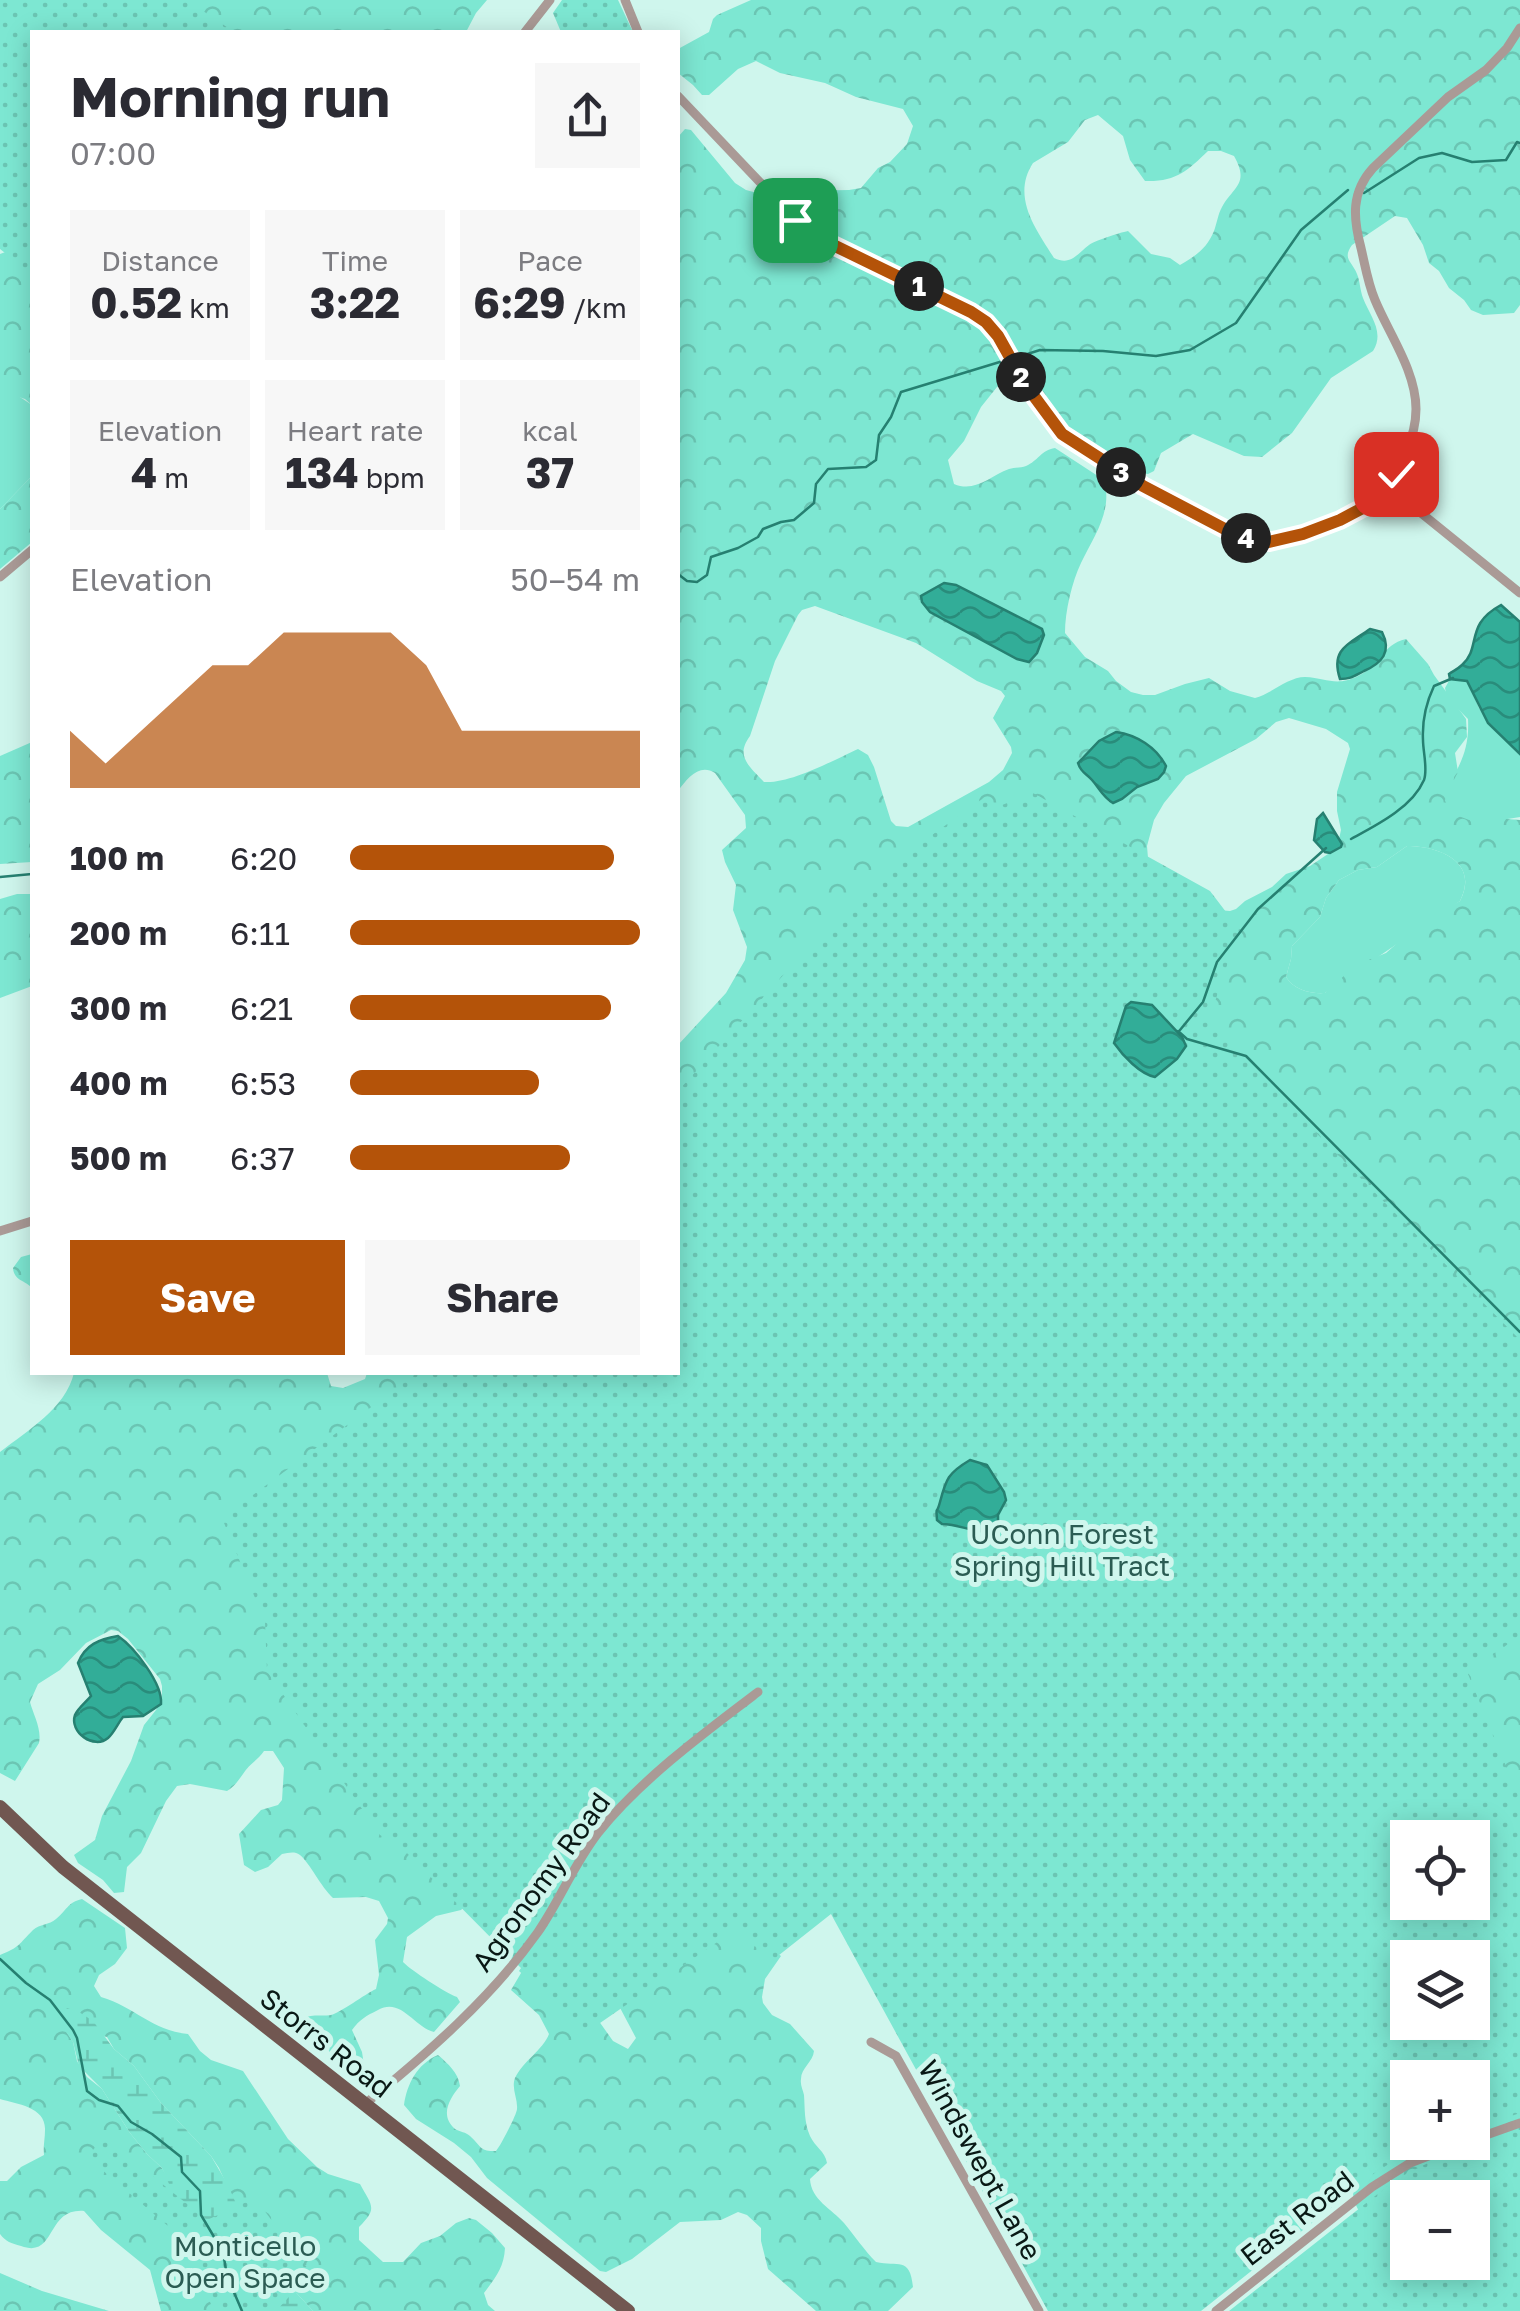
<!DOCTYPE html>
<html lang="en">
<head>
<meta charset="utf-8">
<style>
	:root { --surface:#fff; --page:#f7f7f7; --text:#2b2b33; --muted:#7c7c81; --accent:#b45309 }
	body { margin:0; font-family:"Golos Text",sans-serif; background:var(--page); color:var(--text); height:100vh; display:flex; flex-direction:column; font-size:38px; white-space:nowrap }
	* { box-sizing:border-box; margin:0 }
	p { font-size:32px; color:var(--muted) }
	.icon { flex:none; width:55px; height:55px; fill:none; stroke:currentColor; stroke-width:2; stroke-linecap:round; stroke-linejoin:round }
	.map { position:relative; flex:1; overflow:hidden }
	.details { position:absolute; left:30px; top:30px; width:650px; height:1345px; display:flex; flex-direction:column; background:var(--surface); border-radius:0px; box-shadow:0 5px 25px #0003 }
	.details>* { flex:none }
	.tools { position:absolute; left:1390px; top:1820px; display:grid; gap:20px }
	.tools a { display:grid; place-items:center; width:100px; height:100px; border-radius:0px; background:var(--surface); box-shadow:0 5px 25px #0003; font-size:50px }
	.pin { position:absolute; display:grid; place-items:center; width:85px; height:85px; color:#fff; margin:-42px; border-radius:20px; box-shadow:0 5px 15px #0006 }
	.km { position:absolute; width:50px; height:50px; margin:-25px; border-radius:50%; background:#222; color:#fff; font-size:28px; line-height:50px; text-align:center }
	.round { display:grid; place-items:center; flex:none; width:105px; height:105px; border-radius:0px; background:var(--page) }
	.headline { display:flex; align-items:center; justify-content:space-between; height:170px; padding:0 40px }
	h1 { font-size:55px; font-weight:700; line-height:75px }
	.figures { display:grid; grid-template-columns:repeat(3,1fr); gap:15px; height:170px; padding:10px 40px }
	.figures div { display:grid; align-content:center; border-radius:0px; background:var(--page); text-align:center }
	.figures b { font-size:42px; font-weight:700 }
	.figures small { font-size:28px; font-weight:400 }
	.figures p { font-size:28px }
	.chart { height:280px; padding:20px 40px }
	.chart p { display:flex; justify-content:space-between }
	.chart svg { width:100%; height:180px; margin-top:10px; fill:var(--accent); opacity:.7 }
	.cta { display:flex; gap:20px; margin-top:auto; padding:20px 40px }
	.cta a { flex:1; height:115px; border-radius:0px; background:var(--accent); color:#fff; font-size:40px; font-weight:700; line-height:115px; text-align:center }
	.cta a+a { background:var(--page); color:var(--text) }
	ul { padding:0 40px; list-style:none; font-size:32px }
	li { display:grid; grid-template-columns:160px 120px 1fr; align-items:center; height:75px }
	li i { height:25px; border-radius:12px; background:var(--accent) }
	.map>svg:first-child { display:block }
	.grass { fill:#7de7d2 }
	.forest { fill:url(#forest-crowns); fill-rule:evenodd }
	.wetland { fill:url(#wetland-marsh) }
	.park { fill:url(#park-dots); fill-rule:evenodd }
	.water { fill:url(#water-waves); stroke:#268071; stroke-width:2.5 }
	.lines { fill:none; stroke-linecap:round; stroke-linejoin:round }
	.stream { stroke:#268071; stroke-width:2.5 }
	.street { stroke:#aa9a96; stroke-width:9 }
	.primary { stroke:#715751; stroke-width:14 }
	.route-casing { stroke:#fff; stroke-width:20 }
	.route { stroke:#b45309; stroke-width:12 }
	.labels { text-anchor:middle; stroke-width:10; stroke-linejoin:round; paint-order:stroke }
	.park-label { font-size:28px; fill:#2b5c53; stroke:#cff6ed }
	.street-label { font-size:28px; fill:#091815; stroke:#cff6ed }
</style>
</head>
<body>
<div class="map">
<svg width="1520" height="2311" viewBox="0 0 1520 2311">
	<defs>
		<pattern id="forest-crowns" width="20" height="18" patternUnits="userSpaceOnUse" patternTransform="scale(2.5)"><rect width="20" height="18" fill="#7de7d2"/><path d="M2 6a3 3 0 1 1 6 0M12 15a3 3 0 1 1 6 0" fill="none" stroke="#6bc5b3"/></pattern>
		<pattern id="wetland-marsh" width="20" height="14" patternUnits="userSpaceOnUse" patternTransform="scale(2.5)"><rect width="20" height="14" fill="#7de7d2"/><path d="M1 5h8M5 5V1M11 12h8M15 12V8" fill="none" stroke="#6bc5b3"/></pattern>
		<pattern id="park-dots" width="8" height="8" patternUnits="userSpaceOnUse" patternTransform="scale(2.5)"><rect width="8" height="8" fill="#7de7d2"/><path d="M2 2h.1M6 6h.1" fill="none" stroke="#6bc5b3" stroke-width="1.8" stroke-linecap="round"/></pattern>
		<pattern id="water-waves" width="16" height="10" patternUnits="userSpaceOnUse" patternTransform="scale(2.5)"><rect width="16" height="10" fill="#32ad98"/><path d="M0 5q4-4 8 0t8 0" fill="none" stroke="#298c7b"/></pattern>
	</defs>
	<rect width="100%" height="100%" fill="#cff6ed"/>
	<g class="grass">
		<polygon points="0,384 32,405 32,476 0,509"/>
		<path d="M1450 679 1467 681 1479 708 1501 737 1520 754V817L1495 821 1474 832 1441 803C1454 770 1470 758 1468 719L1447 698 1445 688Z"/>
		<path d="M1407 846C1439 846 1480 862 1460 901L1325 993C1311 994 1294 990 1286 977L1291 959 1292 946 1320 917 1326 898 1339 880 1358 870 1377 867Z"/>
	</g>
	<g class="forest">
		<polygon points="0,0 487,0 476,13 466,32 32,32 32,405 25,399 0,391 0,254 8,251 0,234"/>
		<path d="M751 0H1520V305L1514 313 1483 315 1471 310 1464 300 1449 288 1439 271 1429 263 1423 245 1407 218 1395 216 1352 245C1342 259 1352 261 1357 274 1360 281 1360 290 1363 298 1370 316 1385 332 1373 351L1331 378 1292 433 1262 457 1244 456 1193 434 1161 453 1154 471 1148 474 1136 472 1072 435 1060 421 1050 414 1036 393 1030 376 1024 372H1018L997 387 981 407 964 441 948 460 954 484C975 493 990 476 1009 469 1015 467 1021 468 1026 466 1038 461 1041 450 1055 448L1104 480C1113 511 1094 536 1081 563 1072 582 1065 611 1065 633L1085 657 1108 671 1116 681 1131 692 1143 695H1155L1185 684 1209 678 1230 691 1255 698C1271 694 1288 677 1305 677 1327 678 1336 687 1358 676 1382 665 1381 645 1406 639L1428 664 1434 675 1466 719 1467 737 1455 753 1458 772 1446 795 1445 801 1456 815 1469 820 1494 818 1520 820V2311H1402C1395 2288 1389 2262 1379 2241 1369 2221 1348 2207 1354 2183L1422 2143 1472 2142V2078L1425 2039 1238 1904 1472 1902V1838L678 1102V1045L726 993 745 960 747 947 733 910 736 885 725 862 722 850 746 828 745 815 715 773C699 763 687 779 678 791V137L685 129 691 130 735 183 746 190 769 196 794 191 849 190 861 188 878 168 890 162 907 144 913 126 903 109 856 97 825 83 780 73 756 61 738 69 709 95H702L693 85 678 73V49L709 32 713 19 717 15ZM1098 115 1123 136 1130 160 1145 181C1176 182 1187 171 1208 151H1221L1234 156C1250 184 1233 187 1222 207 1218 214 1217 223 1214 231 1207 248 1196 256 1180 265L1170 258 1151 254 1128 231C1119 233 1096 240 1089 245 1077 254 1071 266 1054 258 1036 229 1011 197 1033 163L1068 142 1085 120ZM944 583H950C977 596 1003 612 1030 622L1034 658 1029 662 1017 659 958 626 926 592ZM815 606 916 643 977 681 1001 691 1005 696 993 718 1011 747 1012 753 1003 770 989 782 908 827 896 826 891 821 874 767 868 755 858 749C834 760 790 784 764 782 749 766 735 756 750 736L775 661 798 615 802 610ZM1289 718 1326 729 1348 743 1350 749 1337 792V811L1341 830 1337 848 1310 866 1286 874 1272 887 1245 901 1236 909 1230 911 1218 910 1148 858 1147 846 1154 820 1164 803 1186 776 1256 739 1276 722ZM1099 741 1158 779 1137 787 1122 799 1109 802 1092 780 1081 758ZM1407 846C1439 846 1480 862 1460 901L1420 923 1386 953 1356 965 1325 993C1311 994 1294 990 1286 977L1291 959 1292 946 1320 917 1326 898 1339 880 1358 870 1377 867ZM1408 1958H1472V2022H1408ZM1408 2198H1472V2262H1408Z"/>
		<polygon points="32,476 32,542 0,569 0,509"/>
		<polygon points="32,742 32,862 0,864 0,756"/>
		<polygon points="17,894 32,894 32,986 0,998 0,899"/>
		<path d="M32 1254V1288C25 1280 14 1281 13 1268L21 1257Z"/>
		<path d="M74 1373H327L331 1386 343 1388 365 1379 367 1373H418L769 1947 781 1956 765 1979 762 1997 763 2003 772 2015 790 2024 814 2051C813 2062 801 2068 801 2079 800 2085 803 2090 804 2095 805 2109 804 2122 810 2136 815 2147 825 2151 827 2163L810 2179C811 2200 832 2209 844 2223 855 2236 864 2250 876 2262 898 2267 910 2256 913 2287L888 2311H816L768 2269 761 2241V2228L747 2215 738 2212 721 2220 680 2222 632 2259 606 2272 600 2271 487 2178 471 2157 454 2143 416 2119 404 2105C407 2084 417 2064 438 2055 448 2064 458 2072 460 2086 450 2098 439 2115 455 2129 460 2132 466 2132 470 2136 481 2146 480 2152 496 2151 500 2147 517 2114 517 2109 518 2099 511 2088 515 2078 523 2061 543 2050 549 2034L539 2015 511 1990 524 1968 591 2010 613 2041 628 2049 636 2038 618 2004 466 1905 461 1910 436 1916 407 1937 403 1962C412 1971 444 1992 457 1997L460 2002 434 2032C414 2027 401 1997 378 2010 366 2016 360 2019 352 2030L362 2052 364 2065 356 2074C342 2068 336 2056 324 2047 314 2040 307 2034 299 2025V2022C311 2012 318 2017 331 2015 340 2013 365 1994 376 1989L379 1975 375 1940 387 1924 388 1918 379 1901 366 1897 333 1898C321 1887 309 1862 300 1855 294 1851 289 1853 282 1854L268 1867 255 1872 244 1865 239 1834 261 1810 278 1805 282 1800 284 1768 273 1751H264C258 1760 248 1765 243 1774 237 1782 235 1786 227 1791L190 1784 177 1786 166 1801 141 1853 127 1867 124 1892 114 1893 103 1880 78 1863 74 1855 95 1840 102 1816 131 1761 144 1725 156 1710 162 1699V1686L160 1679 128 1639 118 1631 111 1630 86 1643 60 1670 38 1684 30 1702C33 1714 42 1729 39 1743L15 1781 0 1773V1452C28 1430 65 1409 74 1373Z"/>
		<path d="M82 1899 125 1928 127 1948 115 1964 99 1975 94 1986 101 1997C135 2007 151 2030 188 2034L200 2051 211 2060 243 2071 288 2139 317 2167 328 2174 360 2184C372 2206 378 2208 359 2227V2240L383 2262H403L421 2243 440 2236 456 2223 469 2218 476 2220 492 2233 505 2248C504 2268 495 2278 484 2293L488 2305 495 2311H313L255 2248 219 2168 211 2156 161 2103 134 2066 114 2049 107 2037 63 2026 73 2042 77 2061 87 2077 102 2089 130 2133 147 2154 162 2168 241 2311H161L150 2270 101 2230 84 2211C45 2208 57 2259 21 2246 11 2243 6 2242 0 2234V2181H7L21 2167 44 2155C43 2146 45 2139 45 2130 46 2107 17 2104 0 2099V1955C20 1947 18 1945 33 1930 40 1924 49 1925 56 1919 66 1911 68 1902 82 1899Z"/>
		<polygon points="0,2273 42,2291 109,2311 0,2311"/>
	</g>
	<polygon class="wetland" points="67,2008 79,2012 93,2021 114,2049 134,2066 161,2103 211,2156 228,2185 255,2248 313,2311 241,2311 177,2202 162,2168 147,2154 130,2133 102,2089 79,2066 73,2042 62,2026 63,2014"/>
	<g class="park">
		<polygon points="0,0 187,0 234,32 32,32 32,274 0,249"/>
		<polygon points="562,0 618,0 633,32 561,32 553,13"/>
		<path d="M1033 793 1210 891 1239 929 1208 1023 1520 1340V1635L1468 1674 1520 1800V2113L1473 2129 1472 2078H1408V2142L1433 2143 1405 2154 1376 2172 1201 2311H1048L831 1914 769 1963 739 1927 587 2032 519 1971 521 1968 401 1847 380 1835 267 1671 265 1622 222 1518 417 1373 678 1372V1091L818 937 911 850 985 797 997 807ZM1408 1838H1472V1902H1408ZM1408 1958H1472V2022H1408Z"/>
		<path d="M1520 2130V2311H1229L1398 2178 1432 2161ZM1408 2198H1472V2262H1408Z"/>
		<polygon points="104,2137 207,2220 255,2198 311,2273 276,2311 214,2311 182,2238 87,2157"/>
	</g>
	<g class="water">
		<polygon points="944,583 956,585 1042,629 1044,635 1037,653 1029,662 1017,659 930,612 922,602 921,596"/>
		<path d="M1501 605 1520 622V754L1488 723 1467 681 1450 679 1449 674C1453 671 1458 669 1462 665 1482 647 1464 625 1501 605Z"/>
		<path d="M1370 629 1382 632C1392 652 1382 663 1364 671 1354 676 1351 679 1340 679 1330 649 1349 644 1370 629Z"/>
		<path d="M1116 732C1137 735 1156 747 1166 766L1164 772 1158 779 1137 787 1122 799 1113 803C1103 797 1100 789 1092 780 1086 773 1081 773 1078 763L1099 741Z"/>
		<polygon points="1323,813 1342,844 1341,847 1330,853 1325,852 1314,840 1317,819"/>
		<path d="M1131 1002 1152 1005 1182 1037 1186 1046 1177 1059 1155 1077C1140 1074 1123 1056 1114 1043L1126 1006Z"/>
		<path d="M970 1460 987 1465 1004 1492 1006 1500 998 1515V1530C977 1536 962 1524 942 1524L937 1520C936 1504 936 1517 940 1502 946 1479 948 1473 970 1460Z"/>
		<path d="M118 1636C134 1647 163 1684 161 1704L143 1716 123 1717C118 1723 114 1733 108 1738 94 1750 69 1732 75 1715 78 1708 87 1701 91 1696L78 1663C85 1645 99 1639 118 1636Z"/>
	</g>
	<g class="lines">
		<g class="stream">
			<polyline points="1364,193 1419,158 1442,153 1472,162 1506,160 1517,142 1520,143"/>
			<polyline points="1018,357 1040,350 1103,351 1156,356 1190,350 1236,323 1301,230 1348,190"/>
			<polyline points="678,574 687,581 697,582 707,575 711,557 738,548 758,537 763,529 781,522 794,520 814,503 816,484 828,469 866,467 876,460 879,435 891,417 901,392 1003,361"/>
			<path d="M1351 839C1375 826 1412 808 1424 780 1428 769 1423 752 1423 740 1422 721 1426 703 1434 686L1453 678"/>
			<polyline points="0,877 32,874"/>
			<polyline points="1180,1030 1203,1002 1217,962 1258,909 1326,848"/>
			<polyline points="1178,1031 1187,1039 1246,1056 1520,1332"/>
			<polyline points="0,1959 26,1983 50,2000 73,2030 77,2038 87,2091 99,2100 118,2106 131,2122 152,2134 181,2157 182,2172 200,2191 201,2215 223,2252 227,2276 242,2311"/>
		</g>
		<g class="street">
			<polyline points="625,0 638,32"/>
			<polyline points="525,32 550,0"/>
			<path d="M678 96 795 219 831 243 971 311C1013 342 1023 398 1061 433 1072 443 1087 450 1099 458 1136 481 1227 543 1268 542 1290 541 1322 528 1341 519 1362 509 1380 495 1405 500L1520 593"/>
			<path d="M1376 500C1396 475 1416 442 1416 409 1416 371 1389 334 1375 300 1368 284 1365 265 1361 248 1353 218 1351 192 1373 168L1448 97 1486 70 1507 48 1520 28"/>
			<polyline points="0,577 32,550"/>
			<polyline points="0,1231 32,1221"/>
			<polyline points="871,2042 896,2056 1039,2311"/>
			<path d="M365 2104C428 2053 491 1998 538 1932 560 1900 574 1864 598 1833 639 1781 705 1732 758 1692"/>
			<polyline points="1472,2140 1520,2123"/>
			<polyline points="1216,2311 1372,2187 1410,2163 1465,2142"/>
		</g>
		<polyline class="primary" points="0,1807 63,1867 628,2311"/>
	</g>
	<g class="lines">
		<defs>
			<polyline id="route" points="795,220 831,244 971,312 986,322 998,336 1025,384 1062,434 1143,486 1240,537 1269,542 1303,534 1340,520 1374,502 1396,474"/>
		</defs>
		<use href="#route" class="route-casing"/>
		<use href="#route" class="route"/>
	</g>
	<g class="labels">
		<g class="park-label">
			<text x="1062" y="1544">UConn Forest<tspan x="1062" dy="32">Spring Hill Tract</tspan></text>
			<text x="245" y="2256">Monticello<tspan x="245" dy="32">Open Space</tspan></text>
		</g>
		<g class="street-label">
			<text transform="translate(541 1882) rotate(-54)" y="10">Agronomy Road</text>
			<text transform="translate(326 2043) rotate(38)" y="10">Storrs Road</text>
			<text transform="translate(980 2160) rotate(61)" y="10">Windswept Lane</text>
			<text transform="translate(1297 2218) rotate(-38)" y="10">East Road</text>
		</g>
	</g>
</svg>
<div class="tools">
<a><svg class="icon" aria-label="locate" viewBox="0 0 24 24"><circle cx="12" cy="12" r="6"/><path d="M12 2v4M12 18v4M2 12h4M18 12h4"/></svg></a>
<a><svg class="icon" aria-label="layers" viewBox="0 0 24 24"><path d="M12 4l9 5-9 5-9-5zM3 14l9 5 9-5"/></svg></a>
<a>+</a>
<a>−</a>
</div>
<div class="pin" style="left:795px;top:220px;background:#1e9e55"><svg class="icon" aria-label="arrive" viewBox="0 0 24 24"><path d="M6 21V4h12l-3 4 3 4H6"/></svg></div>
<div class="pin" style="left:1396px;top:474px;background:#d93025"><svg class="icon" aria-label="check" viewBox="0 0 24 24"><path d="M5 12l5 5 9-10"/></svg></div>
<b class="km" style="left:919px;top:286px">1</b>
<b class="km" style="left:1021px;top:377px">2</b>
<b class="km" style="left:1121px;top:472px">3</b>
<b class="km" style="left:1246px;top:538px">4</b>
<section class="details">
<div class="headline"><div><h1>Morning run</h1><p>07:00</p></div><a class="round"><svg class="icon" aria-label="share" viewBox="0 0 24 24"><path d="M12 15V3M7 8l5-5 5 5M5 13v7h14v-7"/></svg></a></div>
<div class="figures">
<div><p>Distance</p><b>0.52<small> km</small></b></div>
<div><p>Time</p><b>3:22</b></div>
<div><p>Pace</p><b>6:29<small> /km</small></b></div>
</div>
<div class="figures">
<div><p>Elevation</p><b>4<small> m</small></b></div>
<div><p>Heart rate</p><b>134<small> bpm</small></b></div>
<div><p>kcal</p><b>37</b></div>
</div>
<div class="chart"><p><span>Elevation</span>50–54 m</p>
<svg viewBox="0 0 160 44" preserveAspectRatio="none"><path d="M0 44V30L10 38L20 30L30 22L40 14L50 14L60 6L70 6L80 6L90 6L100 14L110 30L120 30L130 30L140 30L150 30L160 30V44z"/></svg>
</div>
<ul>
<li><b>100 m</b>6:20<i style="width:91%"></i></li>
<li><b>200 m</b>6:11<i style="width:100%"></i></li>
<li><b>300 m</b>6:21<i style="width:90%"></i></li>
<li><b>400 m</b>6:53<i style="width:65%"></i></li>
<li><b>500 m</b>6:37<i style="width:76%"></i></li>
</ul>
<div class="cta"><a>Save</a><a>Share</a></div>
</section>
</div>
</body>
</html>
